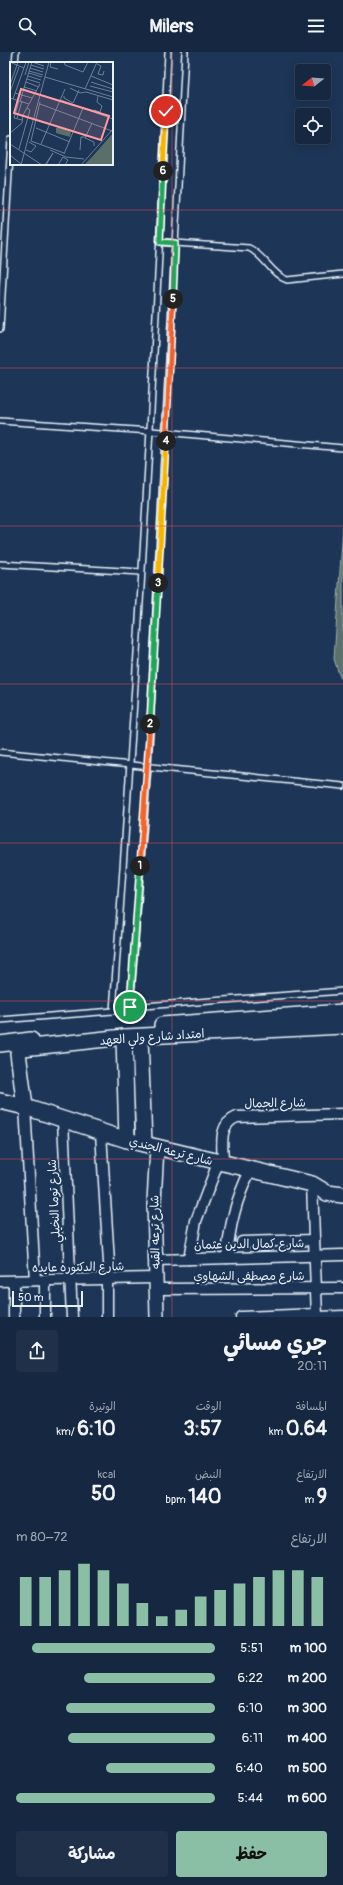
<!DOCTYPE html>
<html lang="ar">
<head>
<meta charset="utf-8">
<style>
	:root { --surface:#162841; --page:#1f3048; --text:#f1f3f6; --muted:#9ea6b1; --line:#35445a; --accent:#8abfa5 }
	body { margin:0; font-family:Pangolin,"Playpen Sans Arabic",sans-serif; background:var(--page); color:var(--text); direction:rtl; height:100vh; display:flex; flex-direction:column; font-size:15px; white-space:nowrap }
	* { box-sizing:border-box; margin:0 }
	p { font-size:13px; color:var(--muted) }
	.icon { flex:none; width:22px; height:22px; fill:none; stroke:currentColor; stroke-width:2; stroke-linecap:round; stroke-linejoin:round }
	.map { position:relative; height:1265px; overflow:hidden; direction:ltr }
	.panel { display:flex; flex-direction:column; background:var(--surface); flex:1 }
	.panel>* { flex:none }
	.needle { width:26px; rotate:253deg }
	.buttons { position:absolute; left:295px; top:12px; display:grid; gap:8px }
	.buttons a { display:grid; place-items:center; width:36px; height:36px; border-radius:4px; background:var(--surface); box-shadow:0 2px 10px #0003,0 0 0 1px var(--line); font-size:20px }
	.scale { position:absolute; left:12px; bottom:10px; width:71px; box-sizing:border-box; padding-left:4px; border:2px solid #e8f1f8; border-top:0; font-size:11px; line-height:14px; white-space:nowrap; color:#e8f1f8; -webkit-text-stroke:3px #1d3557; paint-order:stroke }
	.pin { position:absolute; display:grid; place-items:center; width:34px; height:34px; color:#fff; margin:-17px; border:2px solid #fff; border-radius:50%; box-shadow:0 1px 4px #0007 }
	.km { position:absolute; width:20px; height:20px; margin:-10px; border-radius:50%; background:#222; color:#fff; font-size:11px; line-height:20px; text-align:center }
	.round { display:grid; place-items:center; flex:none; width:42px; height:42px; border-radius:4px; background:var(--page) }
	.headline { display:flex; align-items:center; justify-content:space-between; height:68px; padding:0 16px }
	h1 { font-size:22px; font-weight:700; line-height:30px }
	.stats { display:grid; grid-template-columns:repeat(3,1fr); gap:6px; height:68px; padding:4px 16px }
	.stats div { display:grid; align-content:center }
	.stats b { font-size:20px; font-weight:700 }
	.stats small { font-size:11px; font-weight:400 }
	.stats p { font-size:11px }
	.chart { height:112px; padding:8px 16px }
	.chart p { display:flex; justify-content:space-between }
	.chart svg { width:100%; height:72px; margin-top:4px; stroke:var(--accent); stroke-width:6 }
	.cta { display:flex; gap:8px; margin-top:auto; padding:8px 16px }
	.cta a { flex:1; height:46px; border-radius:4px; background:var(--accent); color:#111; font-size:16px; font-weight:700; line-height:46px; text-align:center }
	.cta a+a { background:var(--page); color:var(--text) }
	ul { padding:0 16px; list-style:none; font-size:13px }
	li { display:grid; grid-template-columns:64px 48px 1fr; align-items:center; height:30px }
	li i { height:10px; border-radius:5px; background:var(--accent) }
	header { display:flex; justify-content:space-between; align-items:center; height:52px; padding:0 16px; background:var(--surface); font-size:18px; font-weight:700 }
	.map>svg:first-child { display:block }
	.green { fill:#5a6f6a; stroke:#a1b0b1 }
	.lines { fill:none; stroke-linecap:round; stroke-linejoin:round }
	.service-casing { stroke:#e8f1f8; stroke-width:8 }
	.minor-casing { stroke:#e8f1f8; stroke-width:13 }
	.tertiary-casing { stroke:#e8f1f8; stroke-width:16 }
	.secondary-casing { stroke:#e8f1f8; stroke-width:18 }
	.service { stroke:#1d3557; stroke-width:5 }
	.minor { stroke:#1d3557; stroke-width:10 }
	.tertiary { stroke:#1d3557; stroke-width:13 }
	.secondary { stroke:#1d3557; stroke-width:15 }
	.split-1-casing { stroke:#fff; stroke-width:8 }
	.split-2-casing { stroke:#fff; stroke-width:8 }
	.split-3-casing { stroke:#fff; stroke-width:8 }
	.split-4-casing { stroke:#fff; stroke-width:8 }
	.split-5-casing { stroke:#fff; stroke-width:8 }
	.split-6-casing { stroke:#fff; stroke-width:8 }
	.split-7-casing { stroke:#fff; stroke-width:8 }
	.split-1 { stroke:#22a559; stroke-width:5 }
	.split-2 { stroke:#f0652b; stroke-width:5 }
	.split-3 { stroke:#22a559; stroke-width:5 }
	.split-4 { stroke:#f5b400; stroke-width:5 }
	.split-5 { stroke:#f0652b; stroke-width:5 }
	.split-6 { stroke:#22a559; stroke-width:5 }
	.split-7 { stroke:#f5b400; stroke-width:5 }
	.grid { fill:none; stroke:#da5052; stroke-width:1; stroke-opacity:0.55 }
	.labels { text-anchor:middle; stroke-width:4; stroke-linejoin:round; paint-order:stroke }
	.street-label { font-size:12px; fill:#e8f1f8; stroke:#1d3557 }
	.inset-road { fill:none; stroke:#6e8097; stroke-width:1 }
	.view { fill:#ff9aa2; fill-opacity:0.15; stroke:#ff9aa2; stroke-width:2 }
	.inset-edge { fill:none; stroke:#e8f1f8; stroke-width:2 }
</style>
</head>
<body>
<header><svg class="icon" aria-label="menu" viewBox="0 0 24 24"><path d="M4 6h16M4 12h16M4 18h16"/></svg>Milers<svg class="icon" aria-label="search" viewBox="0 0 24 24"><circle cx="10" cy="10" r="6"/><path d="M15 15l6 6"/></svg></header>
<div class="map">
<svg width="343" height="1265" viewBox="0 0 343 1265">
	<rect width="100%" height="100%" fill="#1d3557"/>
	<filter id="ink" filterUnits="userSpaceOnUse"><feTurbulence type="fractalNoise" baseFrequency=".025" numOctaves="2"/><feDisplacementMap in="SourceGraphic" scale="8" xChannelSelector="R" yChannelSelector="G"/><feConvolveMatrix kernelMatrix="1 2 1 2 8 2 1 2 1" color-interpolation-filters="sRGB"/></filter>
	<g filter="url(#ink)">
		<polygon class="green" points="343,474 343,629 340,625 334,607"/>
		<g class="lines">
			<defs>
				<g id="service">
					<polyline points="15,11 16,0"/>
					<path d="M160 190 249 196C264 203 272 223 287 228L343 222"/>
					<polyline points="0,277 11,87"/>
					<polyline points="0,369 151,379 343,396"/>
					<polyline points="0,512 141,520"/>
					<polyline points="0,700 343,734"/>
					<polyline points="130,955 148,714 185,0"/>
					<path d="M113 959C136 640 155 320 168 0"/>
					<polyline points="0,968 113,959 130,955 343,939"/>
				</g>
				<g id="minor">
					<polyline points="25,1055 35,1228"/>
					<polyline points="63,1068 72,1265"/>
					<polyline points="101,1081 110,1227"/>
					<path d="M223 1112C223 1094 217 1073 237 1065L343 1062"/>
					<polyline points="312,1132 317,1265"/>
					<polyline points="242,1190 314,1188"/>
					<path d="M227 1206C229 1174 236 1147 250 1119"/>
					<polyline points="189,1207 196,1169 218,1111"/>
					<polyline points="155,1208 343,1203"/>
					<polyline points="107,1227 107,1265"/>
					<polyline points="0,1229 155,1226"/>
					<polyline points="156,1237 343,1236"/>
					<polyline points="14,1265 14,1229"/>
					<polyline points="45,1265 45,1228"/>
					<polyline points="241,1265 317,1262"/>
					<polyline points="319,1265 343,1264"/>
				</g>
				<polyline id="tertiary" points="157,1095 154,1150 157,1265"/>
				<g id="secondary">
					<polyline points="162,973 343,960"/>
					<polyline points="124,985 127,1088"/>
					<polyline points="140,985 144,1092"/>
					<polyline points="0,992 31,988"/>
					<polyline points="0,1049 25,1055 127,1088 312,1132 327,1141 343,1143"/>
					<polyline points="25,1055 18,1001 23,996 124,985 343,974"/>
				</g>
			</defs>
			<use href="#service" class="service-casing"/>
			<use href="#minor" class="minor-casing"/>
			<use href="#tertiary" class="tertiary-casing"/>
			<use href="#secondary" class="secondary-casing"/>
			<use href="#service" class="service"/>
			<use href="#minor" class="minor"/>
			<use href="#tertiary" class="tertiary"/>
			<use href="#secondary" class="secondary"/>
		</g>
	</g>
	<g class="lines" filter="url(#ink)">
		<defs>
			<polyline id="split-1" points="130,955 140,814"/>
			<polyline id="split-2" points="140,814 150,672"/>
			<polyline id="split-3" points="150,672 158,531"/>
			<polyline id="split-4" points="158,531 166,389"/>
			<polyline id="split-5" points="166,389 173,247"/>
			<polyline id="split-6" points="163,119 160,190 175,191 173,247"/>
			<polyline id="split-7" points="163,119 166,59"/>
		</defs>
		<use href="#split-1" class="split-1-casing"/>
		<use href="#split-2" class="split-2-casing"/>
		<use href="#split-3" class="split-3-casing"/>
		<use href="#split-4" class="split-4-casing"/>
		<use href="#split-5" class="split-5-casing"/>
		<use href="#split-6" class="split-6-casing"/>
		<use href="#split-7" class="split-7-casing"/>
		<use href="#split-1" class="split-1"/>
		<use href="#split-2" class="split-2"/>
		<use href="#split-3" class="split-3"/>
		<use href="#split-4" class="split-4"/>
		<use href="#split-5" class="split-5"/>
		<use href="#split-6" class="split-6"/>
		<use href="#split-7" class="split-7"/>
	</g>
	<path class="grid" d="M172 0V1265M0 158H343M0 316H343M0 474H343M0 632H343M0 791H343M0 949H343M0 1107H343"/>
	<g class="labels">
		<g class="street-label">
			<text transform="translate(152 985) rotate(-4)" y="4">امتداد شارع ولي العهد</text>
			<text transform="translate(275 1051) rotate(-1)" y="4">شارع الجمال</text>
			<text transform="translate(171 1099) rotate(14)" y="4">شارع ترعه الجندي</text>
			<text transform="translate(54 1149) rotate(-93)" y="4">شارع توما النخيلي</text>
			<text transform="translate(155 1180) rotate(-91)" y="4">شارع ترعه القبه</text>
			<text transform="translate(249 1192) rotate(-1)" y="4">شارع كمال الدين عثمان</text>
			<text transform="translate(78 1215) rotate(-1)" y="4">شارع الدكتوره عايده</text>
			<text x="249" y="1228">شارع مصطفى الشهاوي</text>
		</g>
	</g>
	<g transform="translate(10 10)">
		<rect width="103" height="103" fill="#1d3557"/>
		<path d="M49 65 61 70 60 75 46 71V66ZM103 71V103H74L82 95Z" fill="#5a6f6a"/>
		<path class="inset-road" d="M0 0 14 6M22 0 34 4M41 0 40 5 48 7M54 0 55 3 73 10 78 0M87 2 91 4 88 12 93 13 94 9M21 3 34 7M20 6 33 10M19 9 33 13M19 11 32 15M15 13 19 0M18 14 31 18M81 14 103 23M35 15 103 35M17 17 30 21M16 20 29 25M81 20 103 27M0 23 8 0M80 24 103 30M14 25 27 29M60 26 70 31 76 30 103 38M75 27 87 0M13 28 25 31M0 30 9 5M5 31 22 36M54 34V36L63 41M0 36 19 42M3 37 16 0M51 38 103 57M9 39 4 56 12 58M10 39 22 0M30 40 21 79 54 91M63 41 69 28M30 42 102 69M84 48 90 50 92 44 87 40 88 34M7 56 12 39M82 61 75 76 84 80V84M26 66 60 80M0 71 12 61 13 53 30 22M0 82 32 103M31 82 55 27M9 87 20 48 17 46M16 88 21 90 26 84 19 80M40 88 56 95 74 97M70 88 71 75H76M54 92 73 46M0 93 11 102M11 103 39 0M35 103 43 91 36 103M48 103 53 95 58 98 55 103M71 103 103 67"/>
		<path class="view" d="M11 27 99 54 91 78 4 51Z"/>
		<rect width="103" height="103" class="inset-edge"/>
	</g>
</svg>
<div class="buttons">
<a><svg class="needle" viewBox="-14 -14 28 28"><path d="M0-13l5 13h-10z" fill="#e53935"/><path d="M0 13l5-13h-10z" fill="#9ea6b1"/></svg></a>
<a><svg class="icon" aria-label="locate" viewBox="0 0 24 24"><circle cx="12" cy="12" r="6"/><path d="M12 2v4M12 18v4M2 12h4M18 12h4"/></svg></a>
</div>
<div class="scale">50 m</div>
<div class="pin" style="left:130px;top:955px;background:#1e9e55"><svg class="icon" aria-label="arrive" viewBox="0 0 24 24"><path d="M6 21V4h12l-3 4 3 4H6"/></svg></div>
<div class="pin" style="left:166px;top:59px;background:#d93025"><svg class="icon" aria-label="check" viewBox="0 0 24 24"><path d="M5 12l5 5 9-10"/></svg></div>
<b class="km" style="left:140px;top:814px">1</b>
<b class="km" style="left:150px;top:672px">2</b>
<b class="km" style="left:158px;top:531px">3</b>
<b class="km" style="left:166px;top:389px">4</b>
<b class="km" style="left:173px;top:247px">5</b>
<b class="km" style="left:163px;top:119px">6</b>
</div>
<section class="panel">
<div class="headline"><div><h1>جري مسائي</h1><p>20:11</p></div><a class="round"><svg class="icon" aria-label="share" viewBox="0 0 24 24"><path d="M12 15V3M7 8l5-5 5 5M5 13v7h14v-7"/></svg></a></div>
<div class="stats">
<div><p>المسافة</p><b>0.64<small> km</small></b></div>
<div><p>الوقت</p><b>3:57</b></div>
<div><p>الوتيرة</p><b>6:10<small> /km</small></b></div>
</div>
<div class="stats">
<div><p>الارتفاع</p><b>9<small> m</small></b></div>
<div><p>النبض</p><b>140<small> bpm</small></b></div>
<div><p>kcal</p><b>50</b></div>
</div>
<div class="chart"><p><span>الارتفاع</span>72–80 m</p>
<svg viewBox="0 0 160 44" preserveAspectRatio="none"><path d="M5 44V14M15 44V14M25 44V10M35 44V6M45 44V10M55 44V18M65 44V30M75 44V38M85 44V34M95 44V26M105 44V22M115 44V18M125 44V14M135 44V10M145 44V10M155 44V14"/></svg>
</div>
<ul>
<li><b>100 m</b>5:51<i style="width:92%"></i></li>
<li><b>200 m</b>6:22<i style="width:66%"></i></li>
<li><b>300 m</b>6:10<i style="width:75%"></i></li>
<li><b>400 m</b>6:11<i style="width:74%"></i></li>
<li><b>500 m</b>6:40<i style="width:55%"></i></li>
<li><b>600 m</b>5:44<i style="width:100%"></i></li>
</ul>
<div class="cta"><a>حفظ</a><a>مشاركة</a></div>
</section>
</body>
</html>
